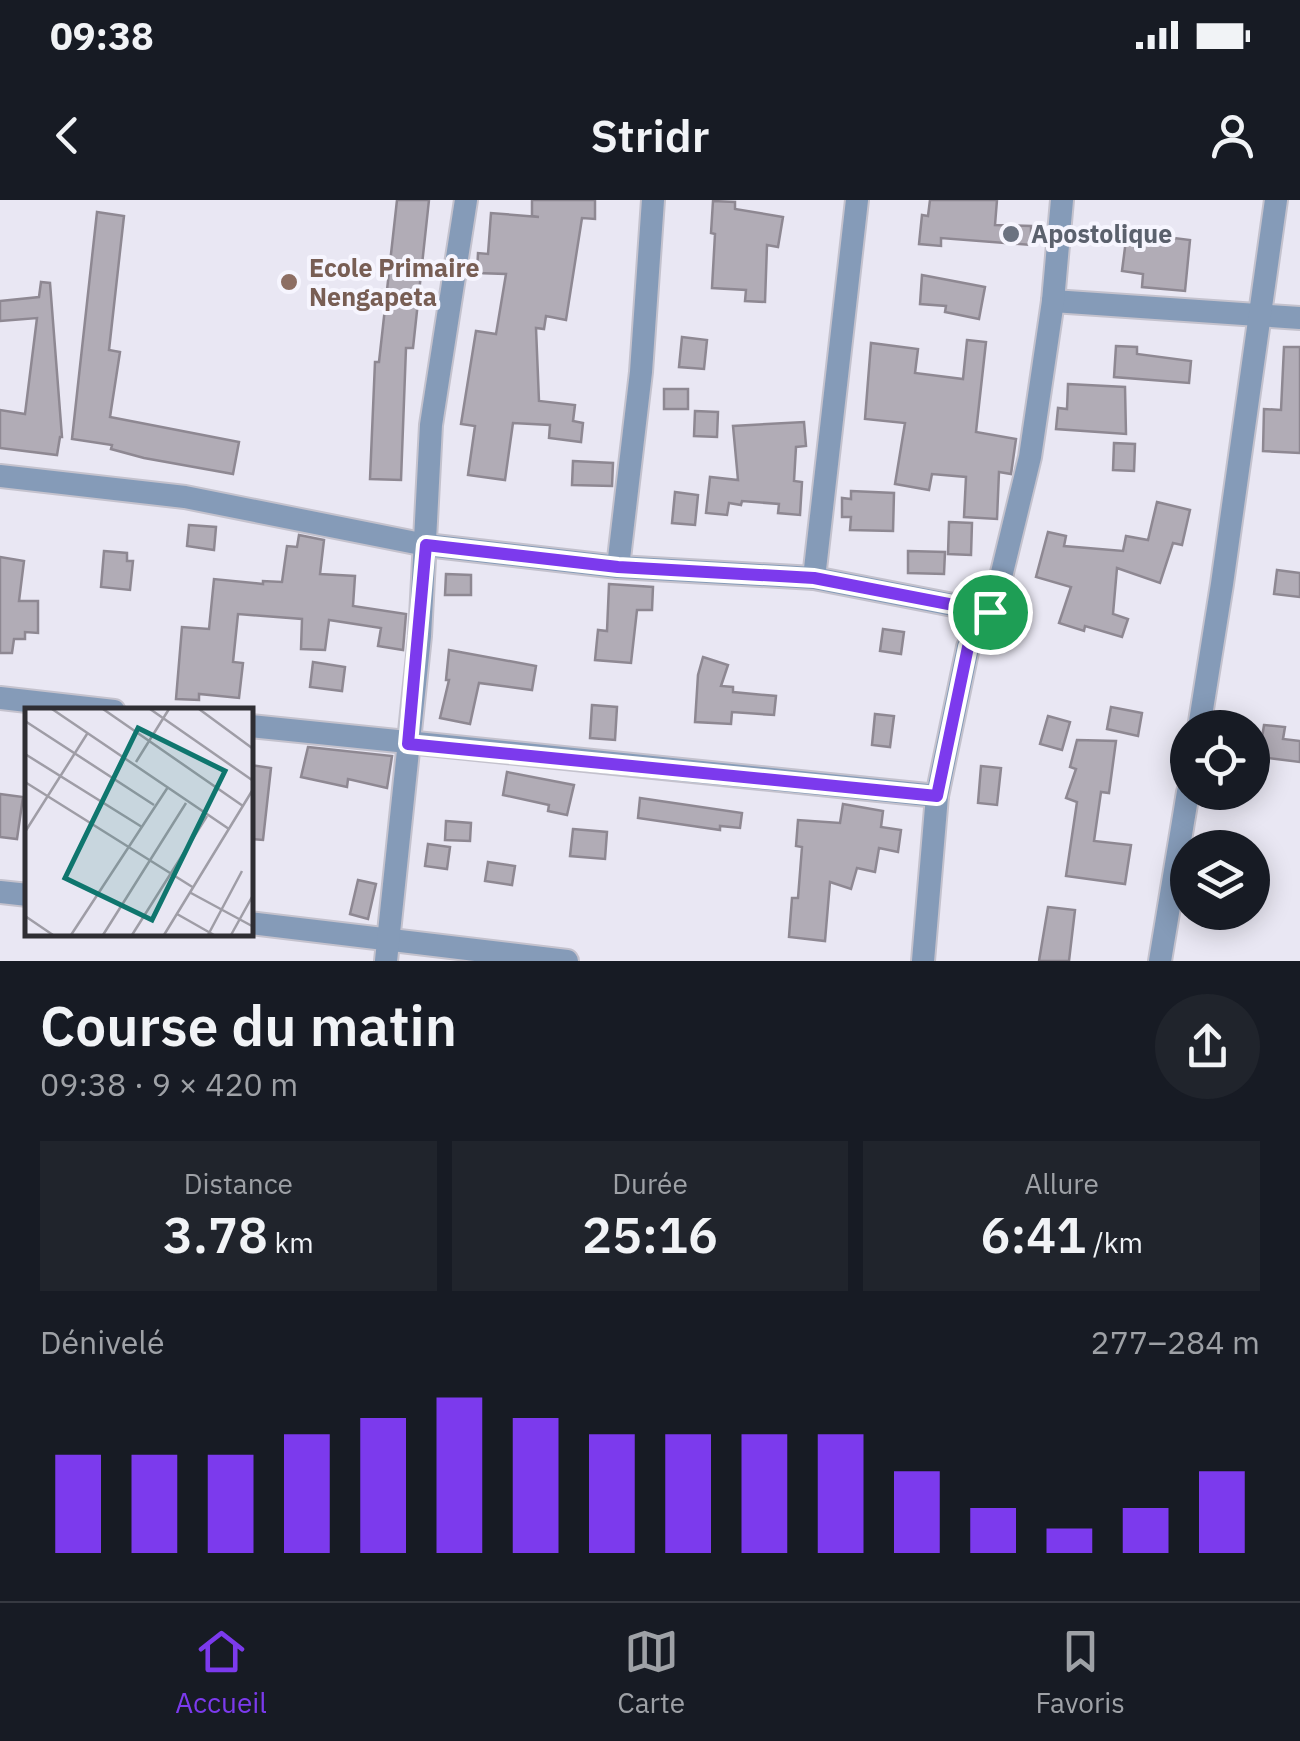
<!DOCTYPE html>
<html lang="fr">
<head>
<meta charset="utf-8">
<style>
	:root { --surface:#171b24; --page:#20242c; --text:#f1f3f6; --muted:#9ea1a6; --line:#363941; --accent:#7c3aed }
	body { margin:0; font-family:"IBM Plex Sans",sans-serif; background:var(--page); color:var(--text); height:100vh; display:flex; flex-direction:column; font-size:38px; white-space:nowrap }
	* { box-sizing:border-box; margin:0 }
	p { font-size:32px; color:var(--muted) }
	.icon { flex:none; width:55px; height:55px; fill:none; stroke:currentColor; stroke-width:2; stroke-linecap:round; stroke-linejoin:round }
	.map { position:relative; height:761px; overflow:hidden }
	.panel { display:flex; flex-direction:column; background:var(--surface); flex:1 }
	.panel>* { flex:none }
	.buttons { position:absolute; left:1170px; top:510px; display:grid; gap:20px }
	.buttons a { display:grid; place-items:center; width:100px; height:100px; border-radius:50%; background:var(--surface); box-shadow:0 5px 25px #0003; font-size:50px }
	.pin { position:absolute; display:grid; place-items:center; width:85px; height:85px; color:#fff; margin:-42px; border:5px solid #fff; border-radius:50%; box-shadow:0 2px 10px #0007 }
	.round { display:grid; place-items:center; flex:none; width:105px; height:105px; border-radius:52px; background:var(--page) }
	.headline { display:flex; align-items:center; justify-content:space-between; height:170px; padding:0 40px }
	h1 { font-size:55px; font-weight:600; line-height:75px }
	.metrics { display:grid; grid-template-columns:repeat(3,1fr); gap:15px; height:170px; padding:10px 40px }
	.metrics div { display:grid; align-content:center; border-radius:0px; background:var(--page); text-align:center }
	.metrics b { font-size:50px; font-weight:600 }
	.metrics small { font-size:28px; font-weight:400 }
	.metrics p { font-size:28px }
	.chart { height:280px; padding:20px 40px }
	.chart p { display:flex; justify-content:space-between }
	.chart svg { width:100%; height:180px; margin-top:10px; stroke:var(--accent); stroke-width:6 }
	.status { display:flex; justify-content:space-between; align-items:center; height:70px; padding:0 50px; background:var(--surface); direction:ltr }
	.status svg { height:28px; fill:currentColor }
	header { display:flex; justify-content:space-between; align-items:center; height:130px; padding:0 40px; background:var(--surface); font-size:45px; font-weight:600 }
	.menu { display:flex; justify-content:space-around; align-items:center; height:140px; border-top:2px solid var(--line); background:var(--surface); font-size:28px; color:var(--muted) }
	.menu a { display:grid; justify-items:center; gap:5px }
	.menu .active { color:var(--accent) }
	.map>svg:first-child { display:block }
	.building { fill:#b1acb6; stroke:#8e8892; stroke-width:2.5 }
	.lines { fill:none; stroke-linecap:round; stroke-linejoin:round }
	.street-casing { stroke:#c4c2cd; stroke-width:26 }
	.street { stroke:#859bb8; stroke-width:22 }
	.route-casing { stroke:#fff; stroke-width:20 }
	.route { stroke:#7c3aed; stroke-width:12 }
	.worship-dot { fill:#6b7280; stroke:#f6f5fe; stroke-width:4 }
	.education-dot { fill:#8d6e63; stroke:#f6f5fe; stroke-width:4 }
	.labels { text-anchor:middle; stroke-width:8; stroke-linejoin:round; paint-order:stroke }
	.worship-label { font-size:25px; font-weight:bold; fill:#5b616d; stroke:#f6f5fe; text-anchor:start }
	.education-label { font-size:25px; font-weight:bold; fill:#785e54; stroke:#f6f5fe; text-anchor:start }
	.inset-road { fill:none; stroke:#9f9da6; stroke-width:2.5 }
	.view { fill:#0f766e; fill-opacity:0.15; stroke:#0f766e; stroke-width:5 }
	.inset-edge { fill:none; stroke:#2f2e33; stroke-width:5 }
</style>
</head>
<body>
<div class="status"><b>09:38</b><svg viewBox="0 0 49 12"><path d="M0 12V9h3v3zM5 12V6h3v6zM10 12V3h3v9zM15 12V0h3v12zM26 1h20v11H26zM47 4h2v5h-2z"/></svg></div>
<header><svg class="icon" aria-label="back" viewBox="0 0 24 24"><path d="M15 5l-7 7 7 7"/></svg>Stridr<svg class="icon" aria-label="person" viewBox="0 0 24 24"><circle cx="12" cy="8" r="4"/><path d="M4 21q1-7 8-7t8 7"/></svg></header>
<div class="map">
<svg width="1300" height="761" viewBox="0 0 1300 761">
	<rect width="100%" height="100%" fill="#e9e7f3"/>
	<g class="building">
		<polygon points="397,0 429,0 413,148 406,148 401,280 370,279 375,162 379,162"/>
		<polygon points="532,0 595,0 595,19 582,18 566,120 546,116 544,129 536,128 539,201 575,205 573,221 583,223 581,242 549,238 550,225 513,223 505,280 468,275 475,226 461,224 476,131 496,134 506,74 477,73 478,53 488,54 491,13 539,17 532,16"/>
		<polygon points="930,0 997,0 995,25 1031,26 1031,45 941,38 941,46 919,44 922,15 928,16"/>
		<polygon points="713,1 735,2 735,9 783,17 778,47 767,45 765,102 745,101 746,90 712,88 715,34 711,33"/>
		<polygon points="97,12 124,16 109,150 120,152 110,217 239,242 233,274 144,258 111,249 112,245 72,239"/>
		<polygon points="1127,32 1190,40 1185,91 1142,87 1143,74 1122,71"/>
		<polygon points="922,75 985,87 979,119 945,112 946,106 920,104"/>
		<polygon points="41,82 50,83 62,237 60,237 57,255 0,248 0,210 25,214 37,118 0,121 0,101 39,97"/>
		<polygon points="682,137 707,140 704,169 679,167"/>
		<polygon points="967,140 986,142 976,232 1016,239 1011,274 999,272 997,319 964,317 966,277 932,274 929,290 895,284 905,223 865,219 871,143 918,149 915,173 963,179"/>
		<polygon points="1116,146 1137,147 1137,154 1191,161 1189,183 1114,177"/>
		<polygon points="1284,147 1300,147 1300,253 1263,251 1264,209 1281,210"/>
		<polygon points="1068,184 1125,187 1126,234 1056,229 1058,208 1067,209"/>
		<rect x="664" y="189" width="24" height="20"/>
		<polygon points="695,211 718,212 717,237 694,236"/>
		<polygon points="804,222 806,246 796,247 794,281 802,282 800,315 778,313 779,304 742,301 741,305 729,303 727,315 706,313 710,277 738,280 733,226"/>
		<polygon points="1114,243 1135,244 1134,271 1113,270"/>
		<polygon points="573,261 613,263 612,286 572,285"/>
		<polygon points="851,291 894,293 893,331 850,330 851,317 842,317 842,298 851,299"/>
		<polygon points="675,292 698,295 695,325 672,323"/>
		<polygon points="1157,302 1190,310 1182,345 1173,343 1160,383 1117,368 1113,414 1128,419 1122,437 1085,426 1084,431 1059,423 1071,387 1036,377 1048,332 1066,336 1064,346 1123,351 1126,336 1148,340"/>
		<polygon points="949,322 972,323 971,355 948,354"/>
		<polygon points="189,325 216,327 214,350 187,346"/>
		<polygon points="299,335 324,340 320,374 355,376 353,406 406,414 403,450 378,446 381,428 329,420 325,450 301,449 302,419 238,414 233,462 243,463 239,498 199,494 199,500 176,499 182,427 209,429 214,379 263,384 263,381 282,382 287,346 297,347"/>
		<polygon points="104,351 127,353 127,361 133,361 130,390 101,387"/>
		<polygon points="908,351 945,352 944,374 908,373"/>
		<polygon points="0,357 24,361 19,401 38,401 38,433 25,432 25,439 14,439 12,453 0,453"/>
		<polygon points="1277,370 1300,373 1300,397 1274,394"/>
		<polygon points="446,374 471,375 471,395 445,395"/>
		<polygon points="609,384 653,387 652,410 637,410 631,463 595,460 598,430 607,431"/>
		<polygon points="883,429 904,432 901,454 880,451"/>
		<polygon points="449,450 536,466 532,490 479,483 470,524 440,518 449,480 446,480"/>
		<polygon points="703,457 728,465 721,486 733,487 733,492 776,496 774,515 732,512 731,524 695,522 698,475"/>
		<polygon points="313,462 345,467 342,491 310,487"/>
		<polygon points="592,505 617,507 615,540 590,538"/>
		<polygon points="1111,507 1142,513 1138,536 1107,529"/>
		<polygon points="875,514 894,516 890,547 872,545"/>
		<polygon points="1048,516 1070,522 1062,550 1040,544"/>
		<polygon points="1264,525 1285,527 1283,539 1300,541 1300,562 1259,557"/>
		<polygon points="1077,540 1116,541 1109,593 1101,592 1094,641 1131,645 1125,684 1066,676 1077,602 1066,598 1076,569 1070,567"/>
		<polygon points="308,547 392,556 387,588 348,579 347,587 301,577"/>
		<polygon points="250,565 271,568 263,640 250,639"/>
		<polygon points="981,566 1001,568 997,605 978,603"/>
		<polygon points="507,572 574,585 567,615 548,611 549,605 503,595"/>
		<polygon points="0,594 23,597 17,639 0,637"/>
		<polygon points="640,598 742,613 740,628 720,626 720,630 638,618"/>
		<polygon points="843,604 883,611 881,627 901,630 898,652 879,648 875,672 857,668 851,689 830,682 825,741 789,737 792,698 798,698 802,647 796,646 798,620 840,623"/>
		<polygon points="446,621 471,623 470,641 445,640"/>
		<polygon points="573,629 607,632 605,659 570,656"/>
		<polygon points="428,644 450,647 447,669 425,666"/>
		<polygon points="488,662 515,666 512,685 485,681"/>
		<polygon points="358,680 376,684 368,719 350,714"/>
		<polygon points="1048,707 1075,710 1069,761 1039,761"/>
	</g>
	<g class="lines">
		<defs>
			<g id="street">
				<polyline points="1053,101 1300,118"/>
				<polyline points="0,276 185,297 426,345 618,367 814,378 989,412"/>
				<polyline points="618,367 641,172 653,0"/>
				<polyline points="814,378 857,0"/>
				<polyline points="0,498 114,511"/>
				<polyline points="250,526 937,596"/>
				<polyline points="1199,528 1222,384 1276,0"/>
				<polyline points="0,692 28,695"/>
				<polyline points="250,723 567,761"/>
				<polyline points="386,761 420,436 431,225 466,0"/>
				<polyline points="923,761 937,596 968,447 989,412 999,385 1030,257 1053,101 1062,0"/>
				<polyline points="1160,761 1188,592"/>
			</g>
		</defs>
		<use href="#street" class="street-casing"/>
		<use href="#street" class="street"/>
	</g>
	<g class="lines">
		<defs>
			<polygon id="route" points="426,345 618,367 814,378 990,412 968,447 937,596 408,544"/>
		</defs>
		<use href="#route" class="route-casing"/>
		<use href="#route" class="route"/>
	</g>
	<circle class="worship-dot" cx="1011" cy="34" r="10"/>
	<circle class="education-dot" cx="289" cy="82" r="10"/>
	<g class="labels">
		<g class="worship-label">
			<text x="1031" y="43">Apostolique</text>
		</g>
		<g class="education-label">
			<text x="309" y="77">Ecole Primaire<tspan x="309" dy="29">Nengapeta</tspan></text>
		</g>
	</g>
	<g transform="translate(25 508)">
		<rect width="228" height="228" fill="#e9e7f3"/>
		<path class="inset-road" d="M27 1 204 121M78 1 218 98M125 1 227 72M174 1 227 40M0 13 129 97M0 46 117 119M111 54 144 1M0 74 169 180M0 124 62 26M166 185 227 218M152 206 189 227M0 208 28 227M46 227 143 79M78 227 161 95M107 227 182 108M139 227 227 83M183 227 217 163M206 227 227 189"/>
		<path class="view" d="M113 20 200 63 127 212 40 170Z"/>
		<rect width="228" height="228" class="inset-edge"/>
	</g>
</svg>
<div class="buttons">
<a><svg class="icon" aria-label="locate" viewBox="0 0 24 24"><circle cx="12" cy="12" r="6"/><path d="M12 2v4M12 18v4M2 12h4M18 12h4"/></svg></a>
<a><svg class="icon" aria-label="layers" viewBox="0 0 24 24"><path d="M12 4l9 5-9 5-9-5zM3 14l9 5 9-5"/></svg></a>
</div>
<div class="pin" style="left:990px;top:412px;background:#1e9e55"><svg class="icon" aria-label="arrive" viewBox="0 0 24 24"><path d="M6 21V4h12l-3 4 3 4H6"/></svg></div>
</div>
<section class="panel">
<div class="headline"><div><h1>Course du matin</h1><p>09:38 · 9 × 420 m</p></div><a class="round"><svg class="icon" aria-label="share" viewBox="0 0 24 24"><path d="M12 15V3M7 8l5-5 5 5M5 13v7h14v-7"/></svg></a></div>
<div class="metrics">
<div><p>Distance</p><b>3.78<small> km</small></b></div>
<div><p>Durée</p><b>25:16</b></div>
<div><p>Allure</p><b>6:41<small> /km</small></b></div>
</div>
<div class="chart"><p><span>Dénivelé</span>277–284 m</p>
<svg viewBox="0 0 160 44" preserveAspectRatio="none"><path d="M5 44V20M15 44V20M25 44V20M35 44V15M45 44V11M55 44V6M65 44V11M75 44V15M85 44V15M95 44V15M105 44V15M115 44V24M125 44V33M135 44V38M145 44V33M155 44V24"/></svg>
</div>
</section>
<nav class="menu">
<a class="active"><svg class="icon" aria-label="home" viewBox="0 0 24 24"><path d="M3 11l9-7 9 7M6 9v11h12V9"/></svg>Accueil</a>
<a><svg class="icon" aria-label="map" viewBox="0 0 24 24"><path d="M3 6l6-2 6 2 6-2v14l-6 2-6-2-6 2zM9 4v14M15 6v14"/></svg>Carte</a>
<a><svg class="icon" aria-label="saved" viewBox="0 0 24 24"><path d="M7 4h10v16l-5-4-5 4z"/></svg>Favoris</a>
</nav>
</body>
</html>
